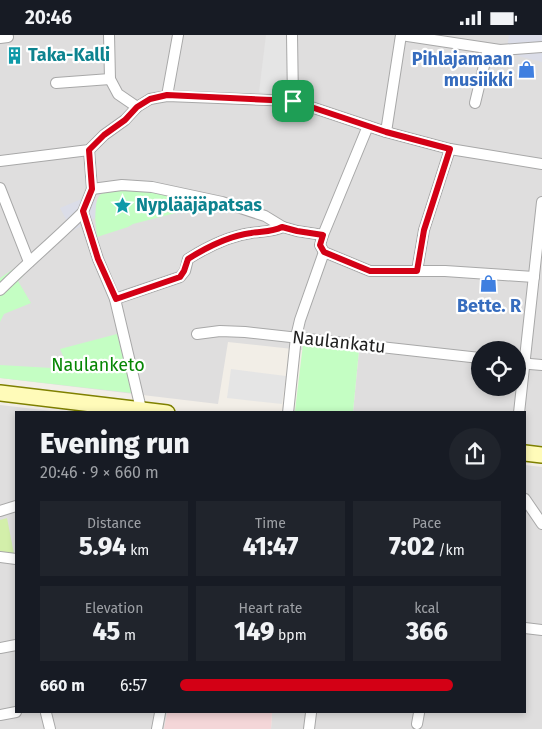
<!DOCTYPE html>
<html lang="en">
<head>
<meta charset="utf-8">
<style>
	:root { --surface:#171b24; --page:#20242c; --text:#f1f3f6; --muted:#9ea1a6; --accent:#d30015 }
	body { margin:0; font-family:"Fira Sans",sans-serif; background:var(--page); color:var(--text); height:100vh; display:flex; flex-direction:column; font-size:19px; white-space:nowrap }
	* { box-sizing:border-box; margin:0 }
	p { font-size:16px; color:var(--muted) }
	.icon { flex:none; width:28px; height:28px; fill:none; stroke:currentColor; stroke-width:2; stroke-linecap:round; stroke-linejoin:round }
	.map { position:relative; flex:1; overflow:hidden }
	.drawer { position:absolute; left:15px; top:376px; width:511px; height:302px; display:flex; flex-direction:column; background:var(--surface); border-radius:0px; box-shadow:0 2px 8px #0003 }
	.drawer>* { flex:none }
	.fabs { position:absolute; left:471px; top:306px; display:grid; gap:10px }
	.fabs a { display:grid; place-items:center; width:55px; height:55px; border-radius:50%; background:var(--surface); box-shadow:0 2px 8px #0003; font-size:25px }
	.pin { position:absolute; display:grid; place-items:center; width:42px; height:42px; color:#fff; margin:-21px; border-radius:10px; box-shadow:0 2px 8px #0006 }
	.round { display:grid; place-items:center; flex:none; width:52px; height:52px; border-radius:26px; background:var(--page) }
	.overview { display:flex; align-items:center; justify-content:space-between; height:85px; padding:0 25px }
	h1 { font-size:28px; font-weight:800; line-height:38px }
	.metrics { display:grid; grid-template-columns:repeat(3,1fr); gap:8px; height:85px; padding:5px 25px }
	.metrics div { display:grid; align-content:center; border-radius:0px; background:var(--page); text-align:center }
	.metrics b { font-size:25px; font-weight:800 }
	.metrics small { font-size:14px; font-weight:400 }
	.metrics p { font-size:14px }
	ul { padding:0 25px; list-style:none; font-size:16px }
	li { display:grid; grid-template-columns:80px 60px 1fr; align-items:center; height:38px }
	li i { height:12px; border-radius:6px; background:var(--accent) }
	.status { display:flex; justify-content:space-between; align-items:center; height:35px; padding:0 25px; background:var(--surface); direction:ltr }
	.status svg { height:14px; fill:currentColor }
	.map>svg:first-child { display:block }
	.residential { fill:#dfdede; fill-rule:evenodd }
	.commercial { fill:#f4d6d8 }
	.grass { fill:#d3efaa }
	.park { fill:#c4fec3 }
	.parking { fill:#e5e5e5 }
	.plaza { fill:#dbdde8 }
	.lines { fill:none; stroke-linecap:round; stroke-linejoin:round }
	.street-casing { stroke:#a8a8a8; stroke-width:12 }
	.secondary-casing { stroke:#7f8100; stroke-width:18 }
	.street { stroke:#fff; stroke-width:10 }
	.secondary { stroke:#fffbb9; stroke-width:15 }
	.route-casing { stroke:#fff; stroke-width:10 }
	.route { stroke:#d30015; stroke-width:6 }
	.labels { text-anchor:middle; stroke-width:4.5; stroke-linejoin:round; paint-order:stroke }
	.culture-label { font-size:18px; font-weight:bold; fill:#0d838f; stroke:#fff; text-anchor:start }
	.shop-label { font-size:18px; font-weight:bold; fill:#366cbe; stroke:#fff; text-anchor:end }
	.street-label { font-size:18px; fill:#212121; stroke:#fff }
	.park-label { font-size:18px; fill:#068604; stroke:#fff }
</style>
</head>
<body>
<div class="status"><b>20:46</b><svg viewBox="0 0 49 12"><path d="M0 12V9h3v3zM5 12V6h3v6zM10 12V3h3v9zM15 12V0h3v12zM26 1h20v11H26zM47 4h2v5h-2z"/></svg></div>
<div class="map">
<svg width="542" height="694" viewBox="0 0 542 694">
	<rect width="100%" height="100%" fill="#f2eee7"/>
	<g class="residential">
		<path d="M0 0H542V413L525 411V378L353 377 359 315 303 310 302 315 228 307 218 369 0 343ZM480 315H518V352H480Z"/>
		<polygon points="0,370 61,377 16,378 16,678 167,678 164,694 0,694"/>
		<polygon points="525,430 542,432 542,694 271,694 272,678 525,678"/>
	</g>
	<polygon class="commercial" points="167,678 272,678 271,694 164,694"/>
	<polygon class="grass" points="7,483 14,519 0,517 0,485"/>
	<g class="park">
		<path d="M128 152 185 161 187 175 133 189 128 192 97 202C96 192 92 167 101 159 107 153 120 153 128 152Z"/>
		<polygon points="15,233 23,241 18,246 31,268 4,279 0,287 0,243"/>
		<polygon points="117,299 132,358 0,343 0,330 69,334 60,314"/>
		<polygon points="303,309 359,315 353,377 295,376"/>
	</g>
	<g class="parking">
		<polygon points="266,0 297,0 297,62 259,57"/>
		<polygon points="231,334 286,341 282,369 227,363"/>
	</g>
	<g class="plaza">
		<polygon points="509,0 542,0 542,27 518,21 507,13"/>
		<polygon points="86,160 96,166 95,183 72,196 60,173 84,163"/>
	</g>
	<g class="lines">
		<defs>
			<g id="street">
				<polyline points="109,0 110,44 118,59 137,72"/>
				<polyline points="292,0 293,66"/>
				<polyline points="401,0 500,15 542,12"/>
				<polyline points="0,3 8,2"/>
				<polyline points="56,48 110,44"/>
				<polyline points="167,61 178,0"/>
				<polyline points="475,68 488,14"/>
				<polyline points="368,91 323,200 320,210 324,217 370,236 445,236 534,242"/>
				<polyline points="386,97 401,0"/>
				<polyline points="89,115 92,154 83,177 98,224 115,264 141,374"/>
				<polyline points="0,126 89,115 104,100 125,85 137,72 150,64 167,61 293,66 386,97 450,114 542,129"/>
				<polyline points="0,153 29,227"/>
				<polyline points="92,154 122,150 152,152 222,167 265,181 283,192"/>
				<polyline points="417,236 424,195 450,114"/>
				<path d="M0 255C27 228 56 204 83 177"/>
				<path d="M115 264 180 242 185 236 188 224C207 212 229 201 251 198 263 196 272 197 283 192L297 196 323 200"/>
				<polyline points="197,299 220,296 245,297 480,323"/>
				<polyline points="518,328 542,330"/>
				<polyline points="288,378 296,302 300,285 324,217"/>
				<polyline points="519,378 542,167"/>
				<polyline points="525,464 542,489"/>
				<polyline points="0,476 16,471"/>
				<polyline points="0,522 16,524"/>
				<polyline points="525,593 542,595"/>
				<polyline points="0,613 16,610"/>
				<polyline points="46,678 50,694"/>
				<polyline points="0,680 16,677"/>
				<polyline points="417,689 419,678"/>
				<polyline points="157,694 160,678"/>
				<polyline points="309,694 311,678"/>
			</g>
			<g id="secondary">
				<polyline points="0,358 167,378"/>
				<polyline points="525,418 542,420"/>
			</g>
		</defs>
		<use href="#street" class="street-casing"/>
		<use href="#secondary" class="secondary-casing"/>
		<use href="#street" class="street"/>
		<use href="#secondary" class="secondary"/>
	</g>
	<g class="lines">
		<defs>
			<path id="route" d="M167 60 293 66 386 97 450 114 424 195 417 236H370L324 217 320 210 323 200 297 196 282 192C272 197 263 196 251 198 229 201 207 212 188 224L184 236 180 242 116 264 98 224 83 176 92 154 89 115 104 100 125 85 137 72 150 64Z"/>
		</defs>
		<use href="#route" class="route-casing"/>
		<use href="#route" class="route"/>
	</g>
	<defs>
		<symbol id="building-bare" viewBox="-9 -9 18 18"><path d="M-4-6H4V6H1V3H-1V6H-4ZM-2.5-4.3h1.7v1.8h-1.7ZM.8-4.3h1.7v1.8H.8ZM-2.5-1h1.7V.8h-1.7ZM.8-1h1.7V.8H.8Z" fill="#0f9aa8" stroke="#fff" stroke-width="2.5" paint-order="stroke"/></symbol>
		<symbol id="shop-bare" viewBox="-9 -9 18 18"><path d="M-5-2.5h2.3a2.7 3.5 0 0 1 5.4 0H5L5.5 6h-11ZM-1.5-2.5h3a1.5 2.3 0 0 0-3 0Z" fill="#3f7fe0" stroke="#fff" stroke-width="2.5" paint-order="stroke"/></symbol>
		<symbol id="sight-bare" viewBox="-9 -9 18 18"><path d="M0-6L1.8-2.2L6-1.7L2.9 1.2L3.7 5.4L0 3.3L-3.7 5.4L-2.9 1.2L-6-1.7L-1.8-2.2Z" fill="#0f9aa8" stroke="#fff" stroke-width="2.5" paint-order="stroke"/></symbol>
	</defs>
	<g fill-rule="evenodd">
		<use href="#building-bare" x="2" y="8" width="25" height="25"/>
		<use href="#shop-bare" x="514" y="22" width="25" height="25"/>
		<use href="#sight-bare" x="110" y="158" width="25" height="25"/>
		<use href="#shop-bare" x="476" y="236" width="25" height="25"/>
	</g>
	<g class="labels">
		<g class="culture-label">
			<text x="28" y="26">Taka-Kalli</text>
			<text x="136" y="176">Nyplääjäpatsas</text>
		</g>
		<g class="shop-label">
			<text x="513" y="30">Pihlajamaan<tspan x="513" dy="21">musiikki</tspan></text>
			<text x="489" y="277" text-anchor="middle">Bette. R</text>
		</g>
		<g class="street-label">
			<text transform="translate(339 307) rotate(6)" y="6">Naulankatu</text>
		</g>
		<g class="park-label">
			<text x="98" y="336">Naulanketo</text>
		</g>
	</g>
</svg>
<div class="fabs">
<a><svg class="icon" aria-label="locate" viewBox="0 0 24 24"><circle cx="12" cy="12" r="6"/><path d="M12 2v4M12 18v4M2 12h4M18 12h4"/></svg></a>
</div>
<div class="pin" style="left:293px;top:66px;background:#1e9e55"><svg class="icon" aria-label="arrive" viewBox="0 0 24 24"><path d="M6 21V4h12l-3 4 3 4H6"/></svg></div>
<section class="drawer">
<div class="overview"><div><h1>Evening run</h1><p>20:46 · 9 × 660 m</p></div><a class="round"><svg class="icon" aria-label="share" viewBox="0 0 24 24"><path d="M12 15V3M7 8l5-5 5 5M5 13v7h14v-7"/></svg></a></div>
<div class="metrics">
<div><p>Distance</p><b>5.94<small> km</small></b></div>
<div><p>Time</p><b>41:47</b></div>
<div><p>Pace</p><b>7:02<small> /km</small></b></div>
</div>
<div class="metrics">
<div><p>Elevation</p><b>45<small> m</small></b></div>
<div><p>Heart rate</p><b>149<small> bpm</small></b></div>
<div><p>kcal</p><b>366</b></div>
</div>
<ul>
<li><b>660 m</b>6:57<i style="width:85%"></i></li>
</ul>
</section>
</div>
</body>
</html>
